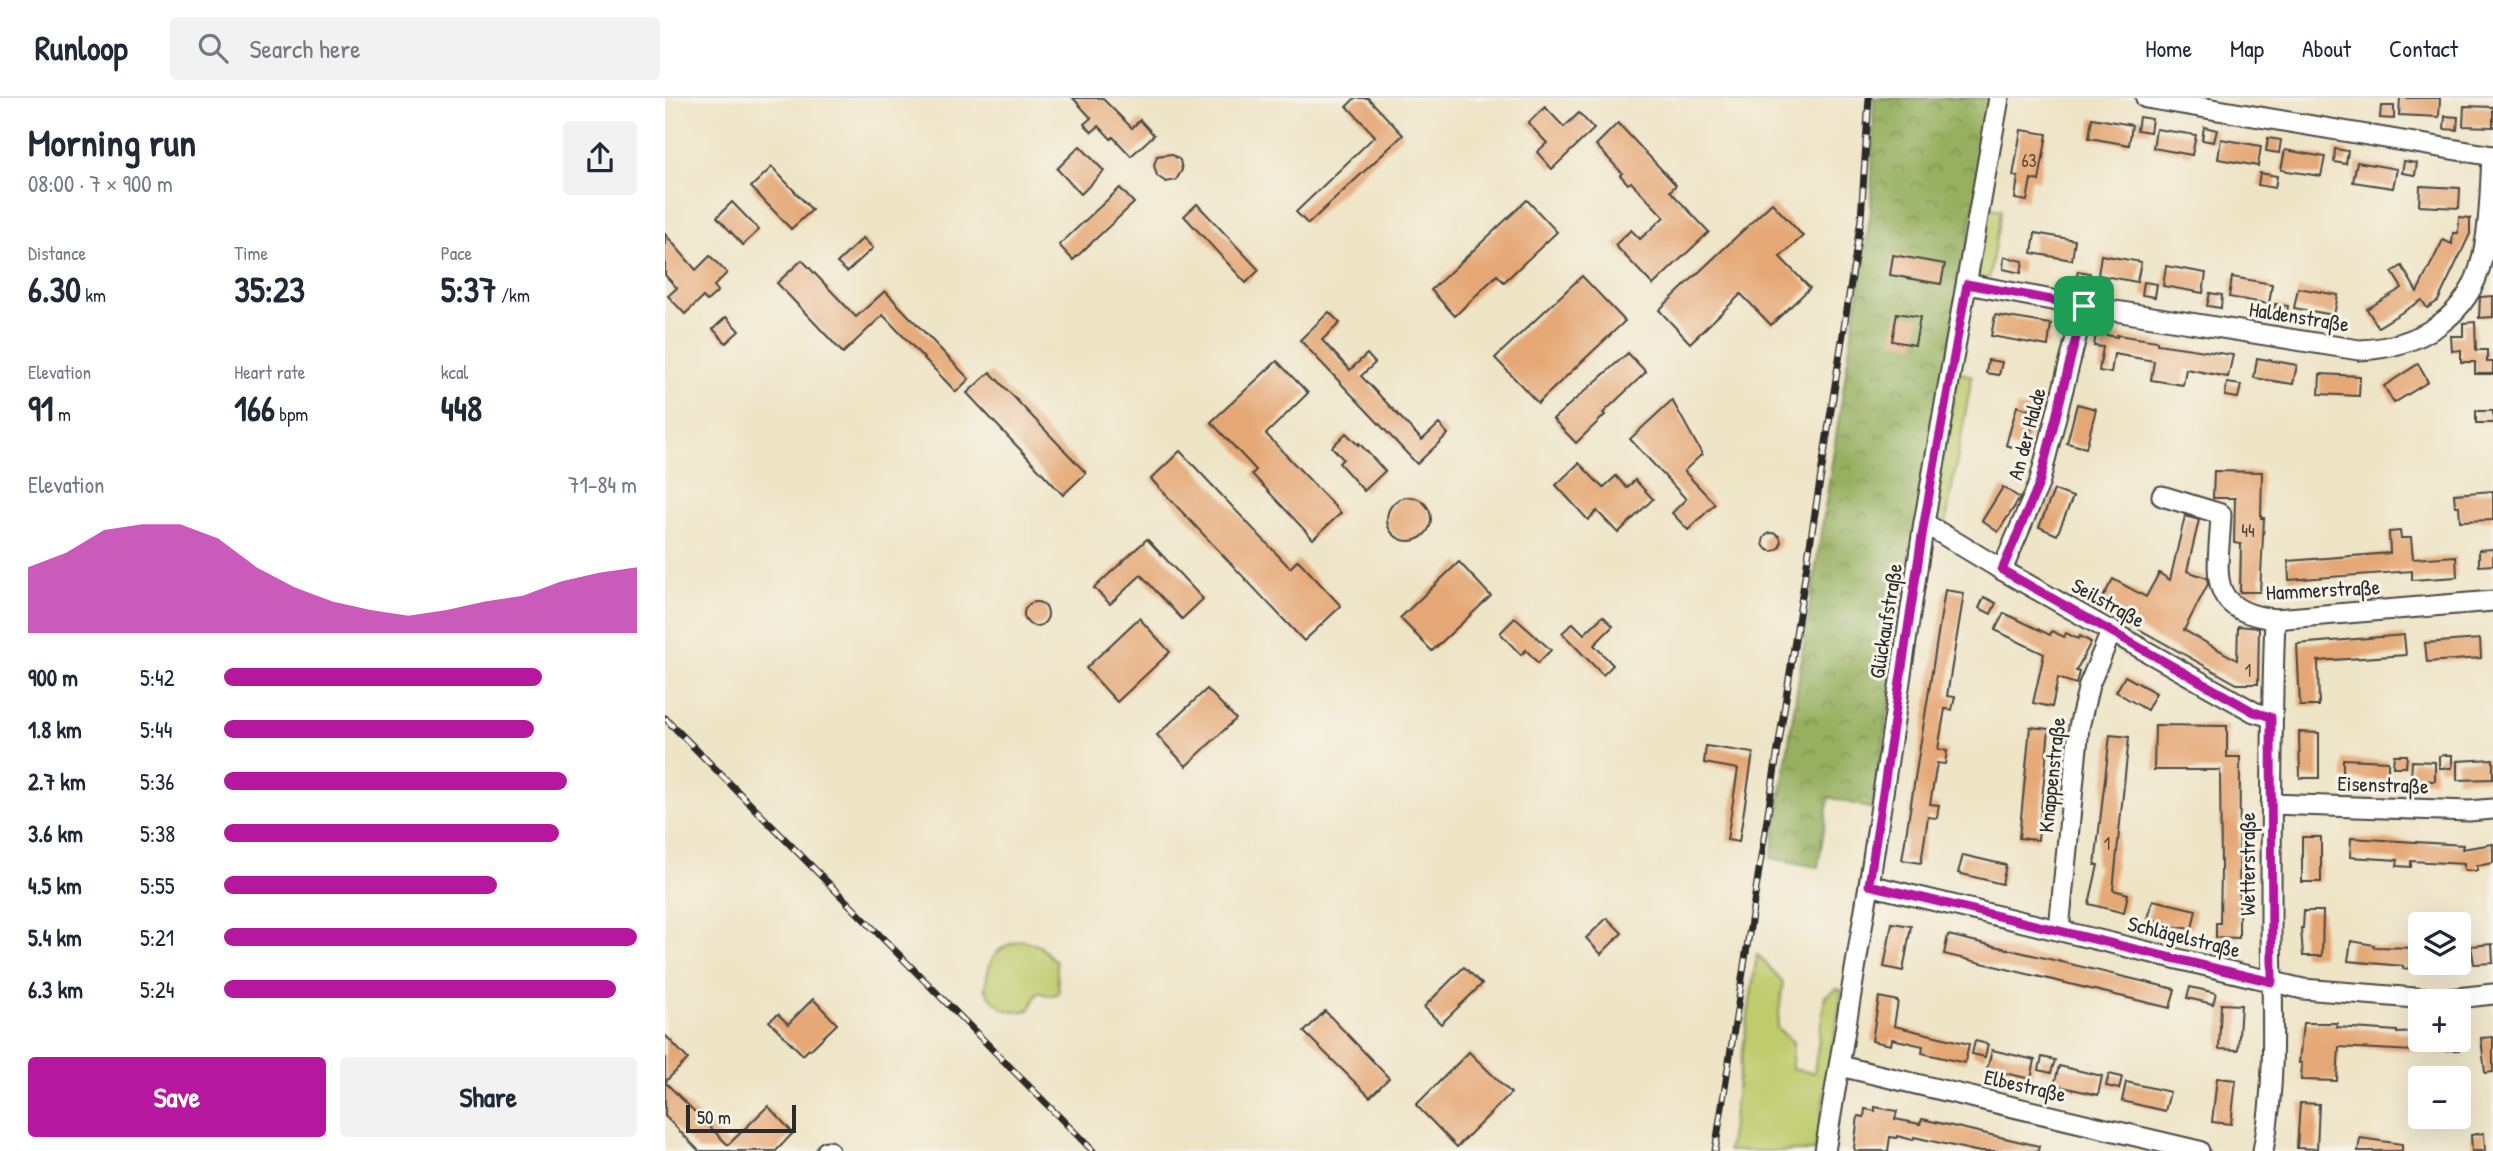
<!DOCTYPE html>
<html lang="en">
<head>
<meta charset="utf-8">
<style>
	:root { --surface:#fff; --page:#f2f2f3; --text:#1f2937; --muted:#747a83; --line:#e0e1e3; --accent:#b5179e }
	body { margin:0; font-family:"Patrick Hand",sans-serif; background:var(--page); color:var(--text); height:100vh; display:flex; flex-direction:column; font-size:26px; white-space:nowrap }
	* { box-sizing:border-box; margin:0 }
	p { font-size:23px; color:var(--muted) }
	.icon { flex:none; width:38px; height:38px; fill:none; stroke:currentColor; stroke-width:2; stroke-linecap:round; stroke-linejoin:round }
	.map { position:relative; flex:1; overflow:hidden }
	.drawer { display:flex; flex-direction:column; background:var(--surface); width:665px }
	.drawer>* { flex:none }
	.buttons { position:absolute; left:1743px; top:814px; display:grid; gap:14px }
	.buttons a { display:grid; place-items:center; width:63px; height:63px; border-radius:7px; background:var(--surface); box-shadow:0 7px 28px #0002; font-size:35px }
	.scale { position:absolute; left:21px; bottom:18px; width:110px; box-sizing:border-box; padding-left:7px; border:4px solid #2b2b2b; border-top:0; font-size:19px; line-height:24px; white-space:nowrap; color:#2b2b2b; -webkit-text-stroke:5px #f7f3e8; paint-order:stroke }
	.pin { position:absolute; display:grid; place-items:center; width:60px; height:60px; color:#fff; margin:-30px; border-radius:14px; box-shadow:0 4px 10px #0006 }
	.round { display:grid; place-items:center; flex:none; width:74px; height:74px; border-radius:7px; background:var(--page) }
	.overview { display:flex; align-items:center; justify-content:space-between; height:119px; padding:0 28px }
	h1 { font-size:38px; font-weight:800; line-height:52px }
	.metrics { display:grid; grid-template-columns:repeat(3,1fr); gap:10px; height:119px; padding:7px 28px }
	.metrics div { display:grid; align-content:center }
	.metrics b { font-size:35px; font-weight:800 }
	.metrics small { font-size:19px; font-weight:400 }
	.metrics p { font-size:19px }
	.chart { height:196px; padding:14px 28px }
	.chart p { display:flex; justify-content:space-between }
	.chart svg { width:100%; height:126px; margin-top:7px; fill:var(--accent); opacity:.7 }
	.button { display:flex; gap:14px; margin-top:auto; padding:14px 28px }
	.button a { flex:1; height:80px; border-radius:7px; background:var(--accent); color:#fff; font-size:28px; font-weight:800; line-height:80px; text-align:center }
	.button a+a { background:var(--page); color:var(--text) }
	ul { padding:0 28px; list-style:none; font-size:23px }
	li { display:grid; grid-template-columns:112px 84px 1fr; align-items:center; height:52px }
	li i { height:18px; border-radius:9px; background:var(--accent) }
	header { display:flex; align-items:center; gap:42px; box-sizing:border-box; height:98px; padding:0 35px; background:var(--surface); border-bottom:2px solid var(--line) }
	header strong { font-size:33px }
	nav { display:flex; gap:38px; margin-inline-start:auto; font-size:24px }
	.search { width:490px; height:63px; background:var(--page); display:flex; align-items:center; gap:18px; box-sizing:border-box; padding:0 24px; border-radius:7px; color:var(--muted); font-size:26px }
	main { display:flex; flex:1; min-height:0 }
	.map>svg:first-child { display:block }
	.green { fill:#bfcc6e; stroke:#757c4c; stroke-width:2 }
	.forest { fill:url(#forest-crowns); stroke:#616e46; stroke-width:2 }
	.building { fill:#e5a774 }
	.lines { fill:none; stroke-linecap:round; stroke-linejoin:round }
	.minor-casing { stroke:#484742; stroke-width:23 }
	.minor { stroke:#fff; stroke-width:19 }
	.rail-casing { stroke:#2b2b2b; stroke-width:7 }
	.rail { stroke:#f7f3e8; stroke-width:4.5; stroke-dasharray:13; stroke-linecap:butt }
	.route-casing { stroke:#fff; stroke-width:14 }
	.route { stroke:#b5179e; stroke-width:9 }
	.labels { text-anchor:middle; stroke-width:6; stroke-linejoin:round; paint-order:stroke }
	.number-label { font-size:18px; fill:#5a4a3d }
	.street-label { font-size:21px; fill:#2b2b2b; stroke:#f7f3e8 }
</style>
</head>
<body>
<header>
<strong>Runloop</strong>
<div class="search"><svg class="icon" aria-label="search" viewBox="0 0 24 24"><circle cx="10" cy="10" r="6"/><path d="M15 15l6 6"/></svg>Search here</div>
<nav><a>Home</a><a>Map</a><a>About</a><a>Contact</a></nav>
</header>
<main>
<section class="drawer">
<div class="overview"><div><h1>Morning run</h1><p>08:00 · 7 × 900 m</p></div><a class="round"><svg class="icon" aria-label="share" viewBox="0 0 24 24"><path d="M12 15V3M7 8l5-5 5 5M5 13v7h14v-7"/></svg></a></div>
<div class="metrics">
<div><p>Distance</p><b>6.30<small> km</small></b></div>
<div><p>Time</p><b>35:23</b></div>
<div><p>Pace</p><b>5:37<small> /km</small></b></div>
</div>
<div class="metrics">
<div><p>Elevation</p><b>91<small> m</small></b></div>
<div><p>Heart rate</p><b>166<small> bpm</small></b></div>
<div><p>kcal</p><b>448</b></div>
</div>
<div class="chart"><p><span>Elevation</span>71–84 m</p>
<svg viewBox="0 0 160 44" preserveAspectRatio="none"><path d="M0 44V21L10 16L20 8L30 6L40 6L50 11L60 21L70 28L80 33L90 36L100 38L110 36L120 33L130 31L140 26L150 23L160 21V44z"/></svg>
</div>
<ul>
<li><b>900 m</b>5:42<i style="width:77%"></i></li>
<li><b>1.8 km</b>5:44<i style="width:75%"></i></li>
<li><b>2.7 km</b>5:36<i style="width:83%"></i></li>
<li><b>3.6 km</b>5:38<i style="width:81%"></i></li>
<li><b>4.5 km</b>5:55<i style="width:66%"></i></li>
<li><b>5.4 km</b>5:21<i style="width:100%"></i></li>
<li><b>6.3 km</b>5:24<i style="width:95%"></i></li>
</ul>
<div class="button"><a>Save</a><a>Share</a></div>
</section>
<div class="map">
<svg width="1828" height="1053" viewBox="0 0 1828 1053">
	<defs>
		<pattern id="forest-crowns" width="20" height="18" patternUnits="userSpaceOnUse" patternTransform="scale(1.75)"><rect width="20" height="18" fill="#97b061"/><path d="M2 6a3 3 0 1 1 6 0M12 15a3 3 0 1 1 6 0" fill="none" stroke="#7b8f50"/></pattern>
	</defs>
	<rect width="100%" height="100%" fill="#f7f3e8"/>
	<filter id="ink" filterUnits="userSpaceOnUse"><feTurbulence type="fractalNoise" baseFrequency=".0143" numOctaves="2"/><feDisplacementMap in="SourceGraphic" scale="14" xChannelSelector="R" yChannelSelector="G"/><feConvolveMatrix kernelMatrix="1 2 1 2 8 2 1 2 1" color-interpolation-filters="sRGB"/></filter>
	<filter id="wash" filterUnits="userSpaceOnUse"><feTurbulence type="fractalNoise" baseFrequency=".00686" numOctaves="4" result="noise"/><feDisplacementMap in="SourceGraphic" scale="28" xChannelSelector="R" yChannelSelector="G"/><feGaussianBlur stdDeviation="1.57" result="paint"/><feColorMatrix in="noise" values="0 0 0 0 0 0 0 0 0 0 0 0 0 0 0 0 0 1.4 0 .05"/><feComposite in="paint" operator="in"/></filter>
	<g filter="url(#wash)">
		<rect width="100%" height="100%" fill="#eee4c6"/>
		<g class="green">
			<polygon points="1321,109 1336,112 1324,181 1314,179 1311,174"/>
			<polygon points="1293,274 1307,278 1281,424 1281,427 1277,427 1271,417 1270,407"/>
			<polygon points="1450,550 1459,553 1532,593 1531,595"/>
			<path d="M358 842 375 848 391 864 394 895 385 898 373 894 364 912C342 917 333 910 320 892 324 862 326 850 358 842Z"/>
			<polygon points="1092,856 1118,884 1112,930 1128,944 1127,971 1149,975 1160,898 1171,891 1177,892 1150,1053 1063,1053"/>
		</g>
		<polygon class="forest" points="1209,0 1327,0 1207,711 1164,699 1153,769 1106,760 1206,112"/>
		<g id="blocks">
			<g class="building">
				<polygon points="408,0 437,0 467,30 475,22 489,37 466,58 448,39 446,41 434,28 427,34 419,26 426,20"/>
				<polygon points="690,0 703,0 738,37 643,126 631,114 710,38 682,8"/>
				<polygon points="1735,0 1775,0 1774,19 1734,17"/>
				<polygon points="1716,8 1729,8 1729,21 1715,20"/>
				<polygon points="1799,8 1828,9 1828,29 1798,28"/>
				<polygon points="880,9 899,29 914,15 929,31 887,71 872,54 882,45 863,25"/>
				<polygon points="1780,18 1793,19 1792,32 1779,31"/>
				<polygon points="1474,19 1487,21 1485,34 1472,32"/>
				<polygon points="1427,20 1467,27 1464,47 1424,40"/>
				<polygon points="953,25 1011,87 1005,93 1044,134 988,187 950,147 966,132 975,141 999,119 966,84 963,86 955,77 957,75 931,47"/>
				<polygon points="1539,29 1552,32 1549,44 1537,42"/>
				<polygon points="1491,31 1531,37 1527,57 1488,50"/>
				<polygon points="1356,32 1382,36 1374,83 1366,81 1362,103 1350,101 1353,79 1348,78"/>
				<polygon points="1603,40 1616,42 1614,55 1601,53"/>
				<polygon points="1556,41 1596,48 1593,68 1553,61"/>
				<polygon points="415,48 439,73 416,96 392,71"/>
				<polygon points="1670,51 1683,53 1681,66 1669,64"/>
				<polygon points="1620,52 1660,59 1656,78 1616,72"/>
				<polygon points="506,56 515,62 517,72 511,82 501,84 492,78 489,67 492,58"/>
				<polygon points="1739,63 1752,65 1750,77 1737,75"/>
				<polygon points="1692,64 1732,71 1728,90 1688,84"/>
				<polygon points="107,69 147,112 126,131 86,89"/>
				<polygon points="1595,75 1612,78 1610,90 1593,87"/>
				<polygon points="1755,88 1795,90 1794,110 1754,108"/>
				<polygon points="455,90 469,105 408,162 394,147"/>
				<polygon points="862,102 892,134 839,184 832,177 790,218 766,192"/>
				<polygon points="67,104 94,132 78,147 52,119"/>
				<polygon points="1107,105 1138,138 1115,159 1145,190 1106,227 1076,196 1025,245 994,212"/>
				<polygon points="532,106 594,172 581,185 519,118"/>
				<polygon points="1794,119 1805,120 1805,136 1773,203 1762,210 1757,202 1713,229 1702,211 1737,190 1727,174 1737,168 1752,194 1778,142 1787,146 1788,135 1793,135"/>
				<polygon points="1370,135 1410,142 1407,162 1367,155"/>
				<polygon points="0,136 31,172 45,158 62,175 49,188 53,193 42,203 38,199 20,216 3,198 12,190 0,177"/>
				<polygon points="198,140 208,150 182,174 172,165"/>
				<polygon points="1228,157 1280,166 1276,186 1225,177"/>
				<polygon points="1436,157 1476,164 1472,184 1433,177"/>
				<polygon points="1339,159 1358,163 1356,175 1338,171"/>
				<polygon points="137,162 191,219 220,193 304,281 291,294 218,217 178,255 112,185"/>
				<polygon points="1501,168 1541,175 1538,195 1498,188"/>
				<polygon points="1413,173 1425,175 1423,188 1410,185"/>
				<polygon points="917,178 960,223 873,305 830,260"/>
				<polygon points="1567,179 1607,186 1604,206 1564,199"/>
				<polygon points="1479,184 1492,186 1490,199 1477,197"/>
				<polygon points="1633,190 1673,197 1669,217 1629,210"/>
				<polygon points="1545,195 1557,197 1556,210 1542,208"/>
				<polygon points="1828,198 1828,219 1814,220 1815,199"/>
				<polygon points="1610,206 1623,208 1621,221 1608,219"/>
				<polygon points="664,214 675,225 657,242 685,272 702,256 710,265 696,278 757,342 774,326 783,336 752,366 635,242"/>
				<polygon points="1232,215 1255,219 1250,247 1227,243"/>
				<polygon points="1330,217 1386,226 1383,248 1326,238"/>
				<polygon points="61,219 74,233 61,245 48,231"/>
				<polygon points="1810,224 1811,252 1822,252 1822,264 1828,264 1828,276 1810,276 1810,264 1796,264 1796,252 1787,253 1786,238 1798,238 1798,225"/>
				<polygon points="1431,235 1452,239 1452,237 1492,243 1492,246 1568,257 1563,279 1521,271 1518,287 1486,282 1489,263 1449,256 1446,275 1434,273 1438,249 1429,248"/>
				<polygon points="963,255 981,274 938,315 940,317 911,345 888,321"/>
				<polygon points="1592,260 1632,267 1628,286 1589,280"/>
				<polygon points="1323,262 1337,264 1334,277 1321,275"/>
				<polygon points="612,263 643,295 601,336 676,415 648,441 587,376 591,372 546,324"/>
				<polygon points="1753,266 1763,284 1729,305 1719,288"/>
				<polygon points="325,274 421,375 398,397 302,295"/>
				<polygon points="1655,276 1695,278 1694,298 1654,296"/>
				<polygon points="1562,285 1576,287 1573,300 1560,298"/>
				<polygon points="1007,302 1037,356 1019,373 1050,406 1023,432 1007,415 1021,401 965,341"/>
				<polygon points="1412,306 1431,311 1421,350 1402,345"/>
				<polygon points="1352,308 1371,314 1360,353 1341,347"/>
				<rect x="1811" y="313" width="17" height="12"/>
				<polygon points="681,335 693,347 694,345 720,373 699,393 674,365 678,361 667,349"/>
				<polygon points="515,353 625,470 633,462 676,508 639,543 486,381"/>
				<polygon points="914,365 938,390 951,378 962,390 970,382 988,401 953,435 932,413 923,422 891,387"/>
				<polygon points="1549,373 1597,374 1596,420 1599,420 1595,494 1575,494 1576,446 1569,445 1570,400 1548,400"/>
				<polygon points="1338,389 1355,400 1333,434 1317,423"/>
				<polygon points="1389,392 1408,399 1392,437 1374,429"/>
				<polygon points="1828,393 1828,422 1795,423 1794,408 1790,408 1789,396"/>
				<circle cx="744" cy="421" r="22"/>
				<polygon points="1520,418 1534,422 1522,473 1542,480 1543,486 1519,532 1572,562 1573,528 1594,530 1593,586 1572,586 1433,508 1448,481 1481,499 1494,475 1505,482"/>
				<polygon points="1735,433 1736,440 1746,440 1748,461 1791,458 1792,479 1747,482 1747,473 1624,482 1623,463 1725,455 1724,434"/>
				<circle cx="1107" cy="444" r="9"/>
				<polygon points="482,441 538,501 517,521 476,477 445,506 429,490"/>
				<polygon points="1828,451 1828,467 1814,468 1814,452"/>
				<polygon points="794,464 826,498 767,553 735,520"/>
				<polygon points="1280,492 1299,495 1282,598 1290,599 1287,612 1280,611 1273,651 1282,653 1280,666 1272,665 1265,706 1274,707 1273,713 1272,720 1263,719 1256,765 1237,762"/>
				<polygon points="1319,499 1331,505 1326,516 1314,510"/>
				<circle cx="371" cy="516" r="12"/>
				<polygon points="1339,515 1385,537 1387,533 1399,539 1401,535 1413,541 1415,538 1426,544 1411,573 1414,574 1411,586 1393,580 1387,609 1368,605 1379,556 1330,532"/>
				<polygon points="938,518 948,528 929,547 948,567 938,577 897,535 908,525 919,536"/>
				<polygon points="474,520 505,554 452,604 421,570"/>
				<polygon points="850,520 886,552 873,565 861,552 856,557 835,535"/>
				<polygon points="1739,537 1741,557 1653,563 1654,608 1635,608 1632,546"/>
				<polygon points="1815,541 1816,560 1762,564 1760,545"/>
				<polygon points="1460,578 1491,595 1482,612 1451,594"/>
				<polygon points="542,591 571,621 521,668 492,637"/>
				<polygon points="1490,627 1562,628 1562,659 1575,659 1574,840 1551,839 1551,825 1555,825 1556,772 1555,672 1489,672"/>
				<polygon points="1365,629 1384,631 1373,742 1354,740"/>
				<polygon points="1634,634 1654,635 1654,680 1635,680"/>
				<polygon points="1445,637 1464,639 1448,792 1463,796 1459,815 1424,806 1433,767 1430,767"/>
				<polygon points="1041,648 1088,655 1074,744 1062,742 1073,671 1039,665"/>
				<polygon points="1729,657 1742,657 1741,669 1728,669"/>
				<polygon points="1780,657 1787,657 1787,670 1774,670 1774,658"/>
				<polygon points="1678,661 1723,663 1723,682 1678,681"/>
				<polygon points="1828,661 1828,681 1792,682 1792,663"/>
				<polygon points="1747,663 1770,664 1770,683 1746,682"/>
				<rect x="1637" y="739" width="19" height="45"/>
				<polygon points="1686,740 1798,747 1797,751 1828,746 1828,765 1812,768 1812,773 1799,772 1799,766 1746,763 1746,769 1732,768 1733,762 1685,759"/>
				<polygon points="1298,757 1341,767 1337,786 1293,775"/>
				<polygon points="1488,802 1531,812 1527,831 1499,827 1500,824 1483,821"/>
				<polygon points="1639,813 1658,813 1657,858 1638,858 1636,830 1638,830"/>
				<polygon points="942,820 957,835 936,856 921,840"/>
				<polygon points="1227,825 1246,828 1238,873 1219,869"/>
				<polygon points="1283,837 1510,891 1505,910 1279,856"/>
				<polygon points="1686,843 1709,847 1709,849 1755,850 1755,869 1738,871 1738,868 1683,863"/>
				<polygon points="1827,846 1828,865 1809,866 1806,848"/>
				<polygon points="799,869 817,886 776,926 759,909"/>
				<polygon points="1525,889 1551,895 1548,906 1522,900"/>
				<polygon points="1214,899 1233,903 1229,928 1304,946 1300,965 1257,955 1258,948 1227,941 1226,947 1207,943"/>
				<polygon points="148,901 172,926 145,952 144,951 138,957 104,923 113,916 123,926"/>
				<polygon points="1556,906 1576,907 1573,952 1554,951"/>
				<polygon points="660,913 724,980 705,999 639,934"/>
				<polygon points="1638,925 1672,925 1672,929 1732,933 1732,935 1755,934 1755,942 1794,942 1794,952 1749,953 1674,949 1672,983 1636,982 1637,965 1634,965"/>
				<polygon points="0,937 23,961 0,984 63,1047 103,1008 128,1035 111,1053 34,1053 0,1018"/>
				<polygon points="1828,939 1828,974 1820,975 1816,940"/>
				<polygon points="1310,943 1323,946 1320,959 1307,956"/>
				<polygon points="1327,952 1370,962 1366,981 1322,971"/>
				<polygon points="804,954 846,995 792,1049 751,1007"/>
				<polygon points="1377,959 1390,962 1386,975 1374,972"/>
				<polygon points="1394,968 1437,978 1433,997 1389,987"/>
				<polygon points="1444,976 1457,979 1454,991 1441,988"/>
				<polygon points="1552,980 1571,982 1566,1026 1547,1024"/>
				<polygon points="1461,984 1505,994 1500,1013 1457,1003"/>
				<polygon points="1635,1005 1654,1006 1652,1051 1632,1050"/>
				<polygon points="1210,1009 1232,1013 1230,1021 1255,1026 1257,1021 1374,1048 1373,1053 1310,1053 1249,1039 1248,1042 1232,1038 1232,1040 1225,1039 1223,1053 1191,1053 1189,1050 1193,1018 1199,1019 1200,1011 1210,1013"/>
				<polygon points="1819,1035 1820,1053 1807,1053 1806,1037"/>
				<polygon points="1695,1040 1737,1046 1737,1053 1693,1053"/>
			</g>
		</g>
	</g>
	<g filter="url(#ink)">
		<use href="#blocks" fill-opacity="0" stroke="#484742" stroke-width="2"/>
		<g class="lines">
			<defs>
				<g id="minor">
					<polyline points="1481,0 1828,58"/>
					<path d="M1302 186 1419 208 1694 252C1752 250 1804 220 1817 161 1825 128 1825 92 1827 58"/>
					<path d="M1497 398 1556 416C1554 474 1538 513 1610 521L1828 503"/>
					<polyline points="1259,425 1337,472 1589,614 1606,619"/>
					<polyline points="1337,472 1374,386 1419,208"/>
					<polyline points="1606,706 1804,713 1828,711"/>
					<polyline points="1204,787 1638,891 1775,902 1828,896"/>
					<polyline points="1394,831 1414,629 1424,587 1447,532"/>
					<polyline points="1175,968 1534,1053"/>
					<polyline points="162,1053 164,1053"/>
					<polyline points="1160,1053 1204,787 1259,425 1334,0"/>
					<path d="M1598 1053C1612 982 1607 907 1606 835 1606 730 1606 626 1610 521"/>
				</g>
			</defs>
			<use href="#minor" class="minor-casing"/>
			<use href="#minor" class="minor"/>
			<defs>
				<g id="rail">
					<polyline points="0,620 428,1053"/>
					<polyline points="1050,1053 1196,121 1204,0"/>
				</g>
			</defs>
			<use href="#rail" class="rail-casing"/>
			<use href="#rail" class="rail"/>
		</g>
	</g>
	<g class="lines" filter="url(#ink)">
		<defs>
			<polygon id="route" points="1302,186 1419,208 1374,386 1337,472 1589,614 1606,619 1607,884 1204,787 1259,425"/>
		</defs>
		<use href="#route" class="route-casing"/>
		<use href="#route" class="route"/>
	</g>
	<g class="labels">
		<g class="number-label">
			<text x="1364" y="69">63</text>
			<text x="1583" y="439">44</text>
			<text x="1583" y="579">1</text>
			<text x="1442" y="752">1</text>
		</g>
		<g class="street-label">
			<text transform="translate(1634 219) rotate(9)" y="7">Haldenstraße</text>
			<text transform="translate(1362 336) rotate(-75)" y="7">An der Halde</text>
			<text transform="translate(1658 492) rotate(-3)" y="7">Hammerstraße</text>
			<text transform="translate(1443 505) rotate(29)" y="7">Seilstraße</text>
			<text transform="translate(1221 523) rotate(-81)" y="7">Glückaufstraße</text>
			<text transform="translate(1387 677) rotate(-84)" y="7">Knappenstraße</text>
			<text transform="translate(1718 687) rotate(2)" y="7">Eisenstraße</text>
			<text transform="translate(1583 766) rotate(-90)" y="7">Wetterstraße</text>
			<text transform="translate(1519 839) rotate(14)" y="7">Schlägelstraße</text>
			<text transform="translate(1360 988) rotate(13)" y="7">Elbestraße</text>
		</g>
	</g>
</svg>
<div class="buttons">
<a><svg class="icon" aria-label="layers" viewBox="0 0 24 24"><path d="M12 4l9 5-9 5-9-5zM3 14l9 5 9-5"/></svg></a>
<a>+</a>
<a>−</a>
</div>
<div class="scale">50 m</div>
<div class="pin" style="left:1419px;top:208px;background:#1e9e55"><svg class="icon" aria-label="arrive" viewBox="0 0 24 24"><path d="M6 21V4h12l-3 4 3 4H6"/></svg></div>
</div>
</main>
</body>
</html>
